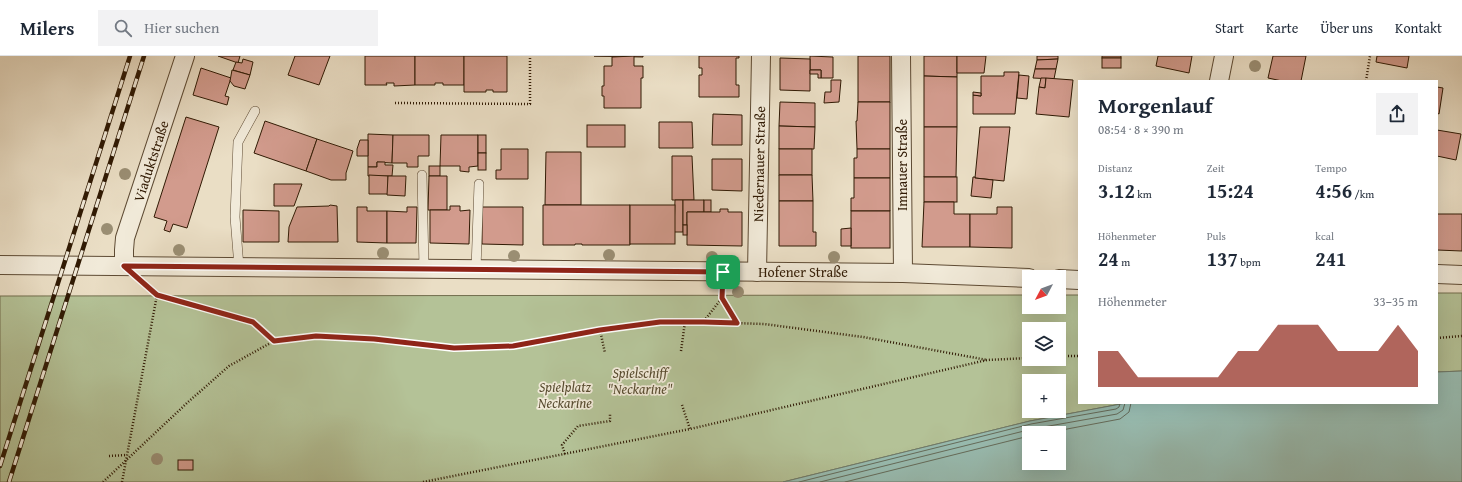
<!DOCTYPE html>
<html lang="de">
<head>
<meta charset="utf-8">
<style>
	:root { --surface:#fff; --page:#f2f2f3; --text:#1f2937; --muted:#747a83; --line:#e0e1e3; --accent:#8f2418 }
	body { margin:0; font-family:"Gentium Book Plus",serif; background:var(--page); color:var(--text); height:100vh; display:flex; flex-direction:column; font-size:15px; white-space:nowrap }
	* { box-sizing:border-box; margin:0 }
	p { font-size:13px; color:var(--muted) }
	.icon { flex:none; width:22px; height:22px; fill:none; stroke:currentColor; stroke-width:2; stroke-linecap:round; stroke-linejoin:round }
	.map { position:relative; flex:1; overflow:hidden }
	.side { position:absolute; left:1078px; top:24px; width:360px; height:324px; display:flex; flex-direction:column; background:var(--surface); border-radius:0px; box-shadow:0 4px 16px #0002 }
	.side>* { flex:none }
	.needle { width:26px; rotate:229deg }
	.tools { position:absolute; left:1022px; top:214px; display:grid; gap:8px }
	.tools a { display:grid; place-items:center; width:44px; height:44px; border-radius:0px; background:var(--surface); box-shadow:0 4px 16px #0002; font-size:20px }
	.pin { position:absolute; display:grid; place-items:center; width:34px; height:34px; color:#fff; margin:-17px; border-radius:8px; box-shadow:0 2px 6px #0006 }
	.round { display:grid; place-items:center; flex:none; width:42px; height:42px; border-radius:0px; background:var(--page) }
	.overview { display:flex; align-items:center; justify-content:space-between; height:68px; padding:0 20px }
	h1 { font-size:22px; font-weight:700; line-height:30px }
	.figures { display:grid; grid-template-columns:repeat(3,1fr); gap:6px; height:68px; padding:4px 20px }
	.figures div { display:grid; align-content:center }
	.figures b { font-size:20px; font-weight:700 }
	.figures small { font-size:11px; font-weight:400 }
	.figures p { font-size:11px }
	.chart { height:112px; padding:8px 20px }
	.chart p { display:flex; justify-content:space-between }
	.chart svg { width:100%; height:72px; margin-top:4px; fill:var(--accent); opacity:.7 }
	header { display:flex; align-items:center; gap:24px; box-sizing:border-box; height:56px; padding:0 20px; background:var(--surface); border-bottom:1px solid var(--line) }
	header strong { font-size:19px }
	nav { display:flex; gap:22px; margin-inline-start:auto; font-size:14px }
	.search { width:280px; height:36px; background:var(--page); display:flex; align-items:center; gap:10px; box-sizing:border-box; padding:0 14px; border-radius:0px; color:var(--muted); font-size:15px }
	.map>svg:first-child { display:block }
	.green { fill:#b4c297; stroke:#726e4e; fill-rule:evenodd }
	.water { fill:#98bcb1; stroke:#6e7b6c; fill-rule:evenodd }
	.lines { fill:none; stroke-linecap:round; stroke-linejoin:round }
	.shore { stroke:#646b5a; stroke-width:1 }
	.building { fill:#d29b8d; stroke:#301a04 }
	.lane-casing { stroke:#5e4b34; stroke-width:10 }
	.street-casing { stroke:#5e4b34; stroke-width:20 }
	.path { stroke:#301a04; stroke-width:2.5; stroke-dasharray:1 2; stroke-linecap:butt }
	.lane { stroke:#f1ead9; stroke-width:9 }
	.street { stroke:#f1ead9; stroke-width:18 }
	.rail-casing { stroke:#301a04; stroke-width:4.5 }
	.rail { stroke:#f1ead9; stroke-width:3; stroke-dasharray:9; stroke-linecap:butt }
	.tree { fill:#9a8e73 }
	.route-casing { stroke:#fff; stroke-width:8 }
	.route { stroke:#8f2418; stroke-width:5 }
	.labels { text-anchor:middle; stroke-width:3.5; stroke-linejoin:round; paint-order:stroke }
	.street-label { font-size:14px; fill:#301a04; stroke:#f1ead9 }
	.park-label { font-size:14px; font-style:italic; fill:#584c30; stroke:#f1ead9 }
</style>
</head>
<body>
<header>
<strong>Milers</strong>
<div class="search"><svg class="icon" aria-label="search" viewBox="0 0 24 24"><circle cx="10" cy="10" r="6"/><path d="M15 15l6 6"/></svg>Hier suchen</div>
<nav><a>Start</a><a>Karte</a><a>Über uns</a><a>Kontakt</a></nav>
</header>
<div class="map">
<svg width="1462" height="426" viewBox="0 0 1462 426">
	<rect width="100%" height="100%" fill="#eadec5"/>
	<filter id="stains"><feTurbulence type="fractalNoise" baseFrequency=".005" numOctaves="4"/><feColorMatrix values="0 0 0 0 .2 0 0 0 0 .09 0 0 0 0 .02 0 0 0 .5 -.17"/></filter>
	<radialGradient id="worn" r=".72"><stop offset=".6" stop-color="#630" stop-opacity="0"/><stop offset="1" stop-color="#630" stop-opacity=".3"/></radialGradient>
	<g class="green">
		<polygon points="1437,237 1462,237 1462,315 1437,316"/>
		<path d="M1029 239V251H1059V239H1079V347H1126L1030 365 783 426H0V240ZM1029 273H1059V303H1029ZM1029 325H1059V355H1029Z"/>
	</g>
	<path class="water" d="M1462 315V426H783L1030 365 1126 347H1437V316ZM1029 377H1059V407H1029Z"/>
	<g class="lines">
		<g class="shore">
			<polyline points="1046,377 1120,363 1129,356 1131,347"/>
			<polyline points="799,426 1031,368 1116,353 1119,351 1120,347"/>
			<polyline points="820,426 1032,373 1117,358 1123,354 1125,347"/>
			<polyline points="845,426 1029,380"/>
		</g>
	</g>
	<g class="building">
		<polygon points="218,0 240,0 238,7"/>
		<polygon points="295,0 330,0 319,29 288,19"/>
		<polygon points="365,0 415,0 415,29 394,30 394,27 386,27 387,29 365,29"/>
		<polygon points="415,0 464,0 464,29 443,29 443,27 435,27 435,29 415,29"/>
		<polygon points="464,0 507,0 507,36 493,36 493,34 486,34 486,36 464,36"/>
		<polygon points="594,0 643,0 643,1"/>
		<polygon points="634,0 634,10 643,10 643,22 641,22 641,52 604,52 604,40 602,40 602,30 604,30 604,10 612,10 612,1"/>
		<polygon points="699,0 739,0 739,2 736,2 736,29 739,29 739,41 699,41 699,19 702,19 702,12 699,12"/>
		<polygon points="810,0 833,1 833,22 821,22 821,14 810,14"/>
		<rect x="858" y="0" width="32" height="46"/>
		<polygon points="924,0 957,0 957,21 924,20"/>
		<polygon points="957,0 986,0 984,17 957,17"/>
		<polygon points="1037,0 1058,0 1058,3 1037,4"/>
		<rect x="1102" y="0" width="19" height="2"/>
		<polygon points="1158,0 1192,0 1189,17 1156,10"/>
		<polygon points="1273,0 1306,0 1301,25 1304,25 1282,25 1268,22"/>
		<polygon points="1377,0 1409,0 1407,12 1376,6"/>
		<polygon points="780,2 810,3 810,35 780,34"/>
		<rect x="1102" y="2" width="19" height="10"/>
		<polygon points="243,3 253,6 250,19 233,14 236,6 242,7"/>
		<polygon points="1058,3 1056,13 1035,13 1037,4"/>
		<polygon points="201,12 231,22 225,40 229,41 227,49 193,39"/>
		<polygon points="1035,13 1056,13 1054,23 1033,22"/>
		<polygon points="232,14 250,19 245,33 234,30 230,25"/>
		<polygon points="810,14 821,14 821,22 818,22 818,18 810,18"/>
		<polygon points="1004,16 1019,16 1015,58 973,58 973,39 981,40 981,20 1004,20"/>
		<polygon points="1019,19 1029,20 1027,43 1017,42"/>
		<polygon points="924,20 957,21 957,71 924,71"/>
		<polygon points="1041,22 1046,22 1045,32 1039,31"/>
		<polygon points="1046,22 1073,24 1069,61 1036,58 1039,31 1045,32"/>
		<polygon points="831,24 841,24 839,46 824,47 825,36 831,36"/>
		<polygon points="1437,31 1443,32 1439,58 1437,57"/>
		<polygon points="973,36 981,37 981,40 973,39"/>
		<polygon points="780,46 815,47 815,71 779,70"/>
		<polygon points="858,46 890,46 890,93 857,93 856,65 857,65"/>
		<polygon points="713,58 742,59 742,89 712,89"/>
		<polygon points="186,61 219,71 187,172 173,168 170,176 164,174 167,165 154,161"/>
		<polygon points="265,65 317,83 306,115 254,97"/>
		<polygon points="659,66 692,66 693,92 659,92"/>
		<rect x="587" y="69" width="38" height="22"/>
		<polygon points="779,70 815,71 814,93 779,93"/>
		<polygon points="924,71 957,71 956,121 924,121"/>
		<polygon points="980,71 1010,71 1004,125 975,122"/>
		<polygon points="1437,74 1461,78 1456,104 1437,100"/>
		<polygon points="368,78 393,79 392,107 377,106 377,111 368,111"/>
		<polygon points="393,79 429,79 429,100 418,100 418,111 407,111 407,107 392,107"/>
		<polygon points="441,79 478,79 478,110 469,111 469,116 460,115 460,110 440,110"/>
		<rect x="478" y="79" width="8" height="18"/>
		<polygon points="317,83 353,95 346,117 346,124 331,124 306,115"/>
		<polygon points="360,84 368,84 368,100 357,100 357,93"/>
		<polygon points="501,93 528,93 528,123 496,123 496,114 501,114"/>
		<rect x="779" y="93" width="33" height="26"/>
		<polygon points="857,93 890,93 890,122 854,122 854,102 857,102"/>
		<polygon points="546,96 581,96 581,149 545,149"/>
		<rect x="478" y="97" width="8" height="17"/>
		<polygon points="672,100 692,100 694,144 672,144"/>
		<polygon points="712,103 742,103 742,135 712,134"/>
		<polygon points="377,106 385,106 385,109 393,109 392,120 368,120 368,111 377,111"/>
		<rect x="429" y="110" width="11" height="10"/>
		<polygon points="369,119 388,120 388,138 369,138"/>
		<polygon points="779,119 812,119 813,145 779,145"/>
		<polygon points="388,120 406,120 405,140 387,139"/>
		<polygon points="429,120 447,120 447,154 428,154"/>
		<rect x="924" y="121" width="33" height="25"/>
		<polygon points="973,121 975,121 975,122 993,124 991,142 971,140"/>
		<polygon points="854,122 890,122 890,155 851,155 851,142 854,142"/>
		<polygon points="274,128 302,128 294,150 274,150"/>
		<polygon points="675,144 683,144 683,176 674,176"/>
		<polygon points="683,144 704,144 704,156 687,156 687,169 683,169"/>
		<rect x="704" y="144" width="7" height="12"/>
		<polygon points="779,145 813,145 813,176 816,176 816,190 779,190"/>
		<polygon points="924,146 954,146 954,158 970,158 970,191 922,191"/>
		<polygon points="330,149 337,150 338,186 288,186 289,171 297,151 329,150"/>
		<polygon points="543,149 630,149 630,189 582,189 582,188 575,188 575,189 543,189"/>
		<rect x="630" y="149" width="45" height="39"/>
		<polygon points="450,150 460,150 460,155 470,154 469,188 430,187 430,154 450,154"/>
		<polygon points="357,151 367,151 367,155 387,155 387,187 357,186"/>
		<polygon points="407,151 417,151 416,187 387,187 387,155 407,156"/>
		<polygon points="482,151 523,151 523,189 482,188"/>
		<polygon points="997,151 1012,151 1012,192 970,191 970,158 997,158"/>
		<polygon points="720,153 728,153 728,156 742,156 742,190 687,189 687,156 720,156"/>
		<polygon points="243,154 279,155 279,186 243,186"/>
		<rect x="851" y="155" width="39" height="37"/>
		<polygon points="1437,158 1462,158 1462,195 1437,194"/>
		<rect x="683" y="169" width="4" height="10"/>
		<polygon points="851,172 851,190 841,190 841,173"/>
		<rect x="178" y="404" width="15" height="10"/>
	</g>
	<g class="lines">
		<defs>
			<g id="lane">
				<polyline points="422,119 424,212"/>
				<polyline points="239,211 235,161 238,86 255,55"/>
				<polyline points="476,213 479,128"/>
			</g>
			<g id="street">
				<polyline points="901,0 903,217"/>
				<polyline points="1219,25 1224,0"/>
				<polyline points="0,209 903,217 1029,222"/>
				<polyline points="124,210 124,194 125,182 185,0"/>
				<polyline points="757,216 761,0"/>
				<polyline points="1437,218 1462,219"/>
				<polyline points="1059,223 1079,224"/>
			</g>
		</defs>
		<use href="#lane" class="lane-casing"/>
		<use href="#street" class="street-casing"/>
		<g class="path">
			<polyline points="1366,25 1370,0"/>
			<polyline points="395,47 530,48 530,0"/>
			<polyline points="148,231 157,239 253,266 274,285"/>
			<polyline points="722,242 737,267"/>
			<polyline points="704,265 722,242 723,235"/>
			<polyline points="600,274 605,297"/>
			<polyline points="1437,282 1462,280"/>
			<polyline points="681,295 685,266"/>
			<polyline points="1059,300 1079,300"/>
			<polyline points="682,349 690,373"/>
			<polyline points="565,398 562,389 578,370 610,365 610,358"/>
			<polyline points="109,400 127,399"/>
			<polyline points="103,426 187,347 229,310 274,285 316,280 374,283 454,292 513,290 600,274 660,267 704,266 764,268 863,281 987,304"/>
			<polyline points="122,426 157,239"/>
			<polyline points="423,426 690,373 987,304 1029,302"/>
		</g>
		<use href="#lane" class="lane"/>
		<use href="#street" class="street"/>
		<defs>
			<g id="rail">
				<polyline points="0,410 130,0"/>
				<polyline points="9,426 144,0"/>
			</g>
		</defs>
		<use href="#rail" class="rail-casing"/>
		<use href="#rail" class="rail"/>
	</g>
	<g class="tree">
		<circle cx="1255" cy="10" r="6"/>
		<circle cx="125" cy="118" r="6"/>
		<circle cx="107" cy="173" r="6"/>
		<circle cx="179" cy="194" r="6"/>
		<circle cx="383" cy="197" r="6"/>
		<circle cx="609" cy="199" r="6"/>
		<circle cx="514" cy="200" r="6"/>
		<circle cx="712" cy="201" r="6"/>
		<circle cx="834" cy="201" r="6"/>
		<circle cx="738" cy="236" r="6"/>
		<circle cx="157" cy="403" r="6"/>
	</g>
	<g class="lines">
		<defs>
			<polygon id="route" points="124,210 723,216 722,242 737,267 704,266 660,266 600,274 513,290 454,292 374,283 316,280 274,285 253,266 157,239"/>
		</defs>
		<use href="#route" class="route-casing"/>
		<use href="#route" class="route"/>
	</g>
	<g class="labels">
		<g class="street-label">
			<text transform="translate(151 105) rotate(-72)" y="5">Viaduktstraße</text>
			<text transform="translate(759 108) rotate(-89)" y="5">Niedernauer Straße</text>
			<text transform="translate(902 109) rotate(-90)" y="5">Imnauer Straße</text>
			<text x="803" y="221">Hofener Straße</text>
		</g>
		<g class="park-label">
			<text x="640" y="322">Spielschiff<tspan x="640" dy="16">"Neckarine"</tspan></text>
			<text x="565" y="336">Spielplatz<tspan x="565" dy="16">Neckarine</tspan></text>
		</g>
	</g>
	<rect width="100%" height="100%" filter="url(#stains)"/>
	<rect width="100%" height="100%" fill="url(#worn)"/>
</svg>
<div class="tools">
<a><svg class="needle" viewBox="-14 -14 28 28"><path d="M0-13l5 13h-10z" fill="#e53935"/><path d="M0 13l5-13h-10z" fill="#747a83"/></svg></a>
<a><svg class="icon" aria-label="layers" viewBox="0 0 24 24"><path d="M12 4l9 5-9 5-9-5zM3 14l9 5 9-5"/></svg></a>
<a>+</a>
<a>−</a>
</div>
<div class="pin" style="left:723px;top:216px;background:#1e9e55"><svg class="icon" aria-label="arrive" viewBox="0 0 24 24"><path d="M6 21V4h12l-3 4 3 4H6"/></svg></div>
<section class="side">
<div class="overview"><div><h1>Morgenlauf</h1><p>08:54 · 8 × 390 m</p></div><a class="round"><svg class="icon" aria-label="share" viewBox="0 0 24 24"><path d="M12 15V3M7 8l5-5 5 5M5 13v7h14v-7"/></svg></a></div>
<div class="figures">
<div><p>Distanz</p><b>3.12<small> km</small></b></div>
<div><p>Zeit</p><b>15:24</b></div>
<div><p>Tempo</p><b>4:56<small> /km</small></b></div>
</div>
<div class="figures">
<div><p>Höhenmeter</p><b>24<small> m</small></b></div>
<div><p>Puls</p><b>137<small> bpm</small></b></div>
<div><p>kcal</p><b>241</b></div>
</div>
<div class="chart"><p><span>Höhenmeter</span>33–35 m</p>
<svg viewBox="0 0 160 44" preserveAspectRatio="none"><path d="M0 44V22L10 22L20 38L30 38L40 38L50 38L60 38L70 22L80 22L90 6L100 6L110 6L120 22L130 22L140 22L150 6L160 22V44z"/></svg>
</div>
</section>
</div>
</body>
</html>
